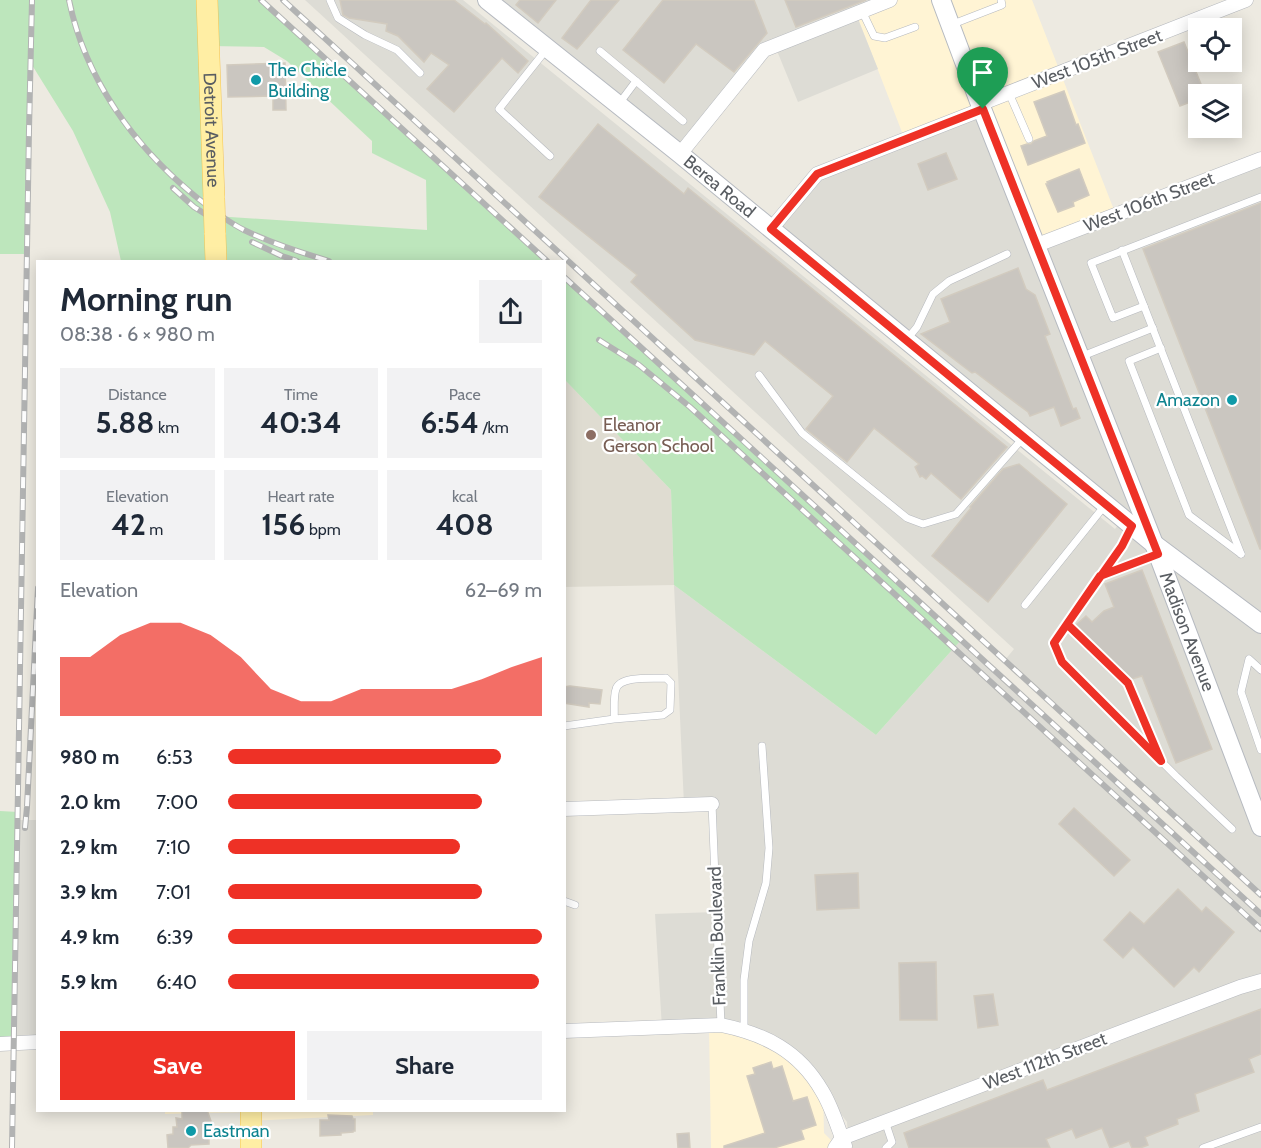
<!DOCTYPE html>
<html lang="en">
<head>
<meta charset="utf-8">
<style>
	:root { --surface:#fff; --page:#f2f2f3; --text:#1f2937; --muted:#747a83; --accent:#ee3126 }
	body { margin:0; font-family:Cabin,sans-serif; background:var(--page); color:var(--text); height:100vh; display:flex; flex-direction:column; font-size:22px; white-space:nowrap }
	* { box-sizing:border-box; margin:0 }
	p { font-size:20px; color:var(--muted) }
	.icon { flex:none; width:33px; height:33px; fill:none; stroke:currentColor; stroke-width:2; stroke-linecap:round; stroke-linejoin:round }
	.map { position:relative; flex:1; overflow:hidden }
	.sheet { position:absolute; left:36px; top:260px; width:530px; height:852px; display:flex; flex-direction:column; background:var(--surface); border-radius:0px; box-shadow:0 3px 15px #0003 }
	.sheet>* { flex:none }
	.buttons { position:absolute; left:1188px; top:18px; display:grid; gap:12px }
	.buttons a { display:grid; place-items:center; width:54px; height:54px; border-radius:0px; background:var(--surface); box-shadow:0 3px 15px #0003; font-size:30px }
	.pin { position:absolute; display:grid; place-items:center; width:51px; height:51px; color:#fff; margin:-62px -26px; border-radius:50% 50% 50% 0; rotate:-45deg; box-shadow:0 0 6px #0007 }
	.pin .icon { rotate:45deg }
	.round { display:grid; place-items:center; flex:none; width:63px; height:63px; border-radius:0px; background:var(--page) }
	.overview { display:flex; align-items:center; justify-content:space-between; height:102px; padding:0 24px }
	h1 { font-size:33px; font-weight:800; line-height:45px }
	.stats { display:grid; grid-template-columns:repeat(3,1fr); gap:9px; height:102px; padding:6px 24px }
	.stats div { display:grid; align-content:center; border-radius:0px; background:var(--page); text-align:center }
	.stats b { font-size:30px; font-weight:800 }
	.stats small { font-size:16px; font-weight:400 }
	.stats p { font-size:16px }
	.chart { height:168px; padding:12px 24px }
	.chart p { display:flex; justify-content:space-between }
	.chart svg { width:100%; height:108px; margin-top:6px; fill:var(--accent); opacity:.7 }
	.primary-button { display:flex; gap:12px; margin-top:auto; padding:12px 24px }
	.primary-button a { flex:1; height:69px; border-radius:0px; background:var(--accent); color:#fff; font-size:24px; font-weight:800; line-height:69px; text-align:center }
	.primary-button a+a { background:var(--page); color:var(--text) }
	ul { padding:0 24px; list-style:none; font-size:20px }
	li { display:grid; grid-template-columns:96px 72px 1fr; align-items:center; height:45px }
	li i { height:15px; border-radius:8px; background:var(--accent) }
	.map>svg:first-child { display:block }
	.commercial { fill:#fff4d4 }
	.industrial { fill:#dddcd5 }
	.education { fill:#dfdcd1 }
	.green { fill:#bde6bc; fill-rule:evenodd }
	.building { fill:#cac6c0; stroke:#d2cbbf; stroke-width:1.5 }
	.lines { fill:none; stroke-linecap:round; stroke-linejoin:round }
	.lane-casing { stroke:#b6b9be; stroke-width:8 }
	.street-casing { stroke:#b6b9be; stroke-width:15 }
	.secondary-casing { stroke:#b6bac0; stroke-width:20 }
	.primary-casing { stroke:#f5c451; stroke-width:22 }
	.lane { stroke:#fff; stroke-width:7 }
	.street { stroke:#fff; stroke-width:14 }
	.secondary { stroke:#fff; stroke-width:18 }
	.primary { stroke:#ffeea4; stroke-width:21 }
	.rail-casing { stroke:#b2b3b3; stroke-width:6 }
	.rail { stroke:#fff; stroke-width:4; stroke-dasharray:11; stroke-linecap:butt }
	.primary-bridge-casing { stroke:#f5c451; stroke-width:22; stroke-linecap:butt }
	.primary-bridge { stroke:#ffeea4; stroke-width:21 }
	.route-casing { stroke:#fff; stroke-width:12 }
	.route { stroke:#ee3126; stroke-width:8 }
	.culture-dot { fill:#0f9aa8; stroke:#fff; stroke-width:2 }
	.education-dot { fill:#8d6e63; stroke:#fff; stroke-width:2 }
	.labels { text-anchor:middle; stroke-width:4.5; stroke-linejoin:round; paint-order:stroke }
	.street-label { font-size:18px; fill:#595d62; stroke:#fff }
	.culture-label { font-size:18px; fill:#0d838f; stroke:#fff; text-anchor:start }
	.education-label { font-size:18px; fill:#785e54; stroke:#fff; text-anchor:start }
</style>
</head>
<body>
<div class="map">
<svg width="1261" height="1148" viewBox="0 0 1261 1148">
	<rect width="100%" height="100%" fill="#edeae1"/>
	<g class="commercial">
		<polygon points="890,0 1032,0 1116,215 1037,245 905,140 856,13"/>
		<polygon points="709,1026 765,1038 823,1092 824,1133 839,1148 711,1148"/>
		<polygon points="165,1110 373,1110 373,1115 251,1121 250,1112 165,1114"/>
	</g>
	<g class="industrial">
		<polygon points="305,0 463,0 1115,529 1123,519 771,229 817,174 983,109 1037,245 1261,159 1261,895 1005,660 1014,649"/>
		<polygon points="487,0 890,0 856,14 878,69 798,102 775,46 680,154"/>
		<polygon points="674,585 876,735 961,640 1261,915 1261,1148 849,1148 847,1122 802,1063 744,1030 662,1028 655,914 716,912 712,805 684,805"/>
		<polygon points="18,820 37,820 37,1042 14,1043"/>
	</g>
	<polygon class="education" points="564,379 671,490 674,585 564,587"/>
	<g class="green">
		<path d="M0 0H260L546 261H121L110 212 73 131 32 65 27 254H0ZM210 46 264 47 287 61 372 141V153L426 180 427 230 215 216Z"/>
		<polygon points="564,277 961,640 876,735 674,585 671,490 564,379"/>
		<polygon points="0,811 18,812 14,1043 0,1044"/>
	</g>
	<g class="building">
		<polygon points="340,0 454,0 485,24 486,23 528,61 518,73 502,58 454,112 427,89 449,65 431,53 424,62 398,36 386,31 387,24 349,18 343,15"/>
		<polygon points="520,0 556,0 538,23 516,5"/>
		<polygon points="591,0 619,0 577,49 562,38"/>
		<polygon points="663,0 754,0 767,33 734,72 696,44 664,83 623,50"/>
		<polygon points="785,0 866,0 796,27"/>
		<polygon points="1184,42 1205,94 1198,94 1198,99 1180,106 1158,52"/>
		<polygon points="285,63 286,110 273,110 273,96 228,97 227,65"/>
		<polygon points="1064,91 1076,125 1078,124 1085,143 1028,165 1021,146 1027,144 1031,144 1034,141 1047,136 1034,102"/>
		<polygon points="598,124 684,194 688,188 1007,447 961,499 931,473 926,479 922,476 920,477 915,467 919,464 874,428 847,462 806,429 833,396 765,341 754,355 695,340 631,282 637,275 539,197"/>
		<polygon points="946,153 957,179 928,190 918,164"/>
		<polygon points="1079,169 1089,195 1073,202 1074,206 1058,212 1046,184 1048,184 1047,182"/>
		<polygon points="1261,203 1261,549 1260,549 1143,249"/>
		<polygon points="1018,268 1026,289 1035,295 1050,334 1045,336 1073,409 1076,408 1080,418 1061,426 1054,407 1030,416 1028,412 975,372 972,373 921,334 950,322 941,299"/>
		<polygon points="1019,464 1067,504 988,602 932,556 971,508 970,507 1003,469"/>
		<polygon points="1142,570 1212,749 1176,763 1142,676 1132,679 1076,625 1086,616 1092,622 1104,611 1114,607 1105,584"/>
		<polygon points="570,686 602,690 600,704 589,703 589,707 564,703 564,687"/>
		<polygon points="1074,808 1130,860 1114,876 1059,824"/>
		<polygon points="858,873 859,908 817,910 815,875"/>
		<polygon points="1178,889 1202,912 1206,907 1234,932 1199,972 1194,967 1174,987 1133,947 1123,958 1104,940 1130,912 1144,924"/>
		<polygon points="936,962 937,1020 900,1020 899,963"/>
		<polygon points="993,994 998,1025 978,1028 974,996"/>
		<polygon points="1261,1009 1261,1054 1249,1059 1254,1072 1195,1094 1199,1111 1177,1119 1178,1124 1145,1137 1148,1145 1140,1148 1132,1148 1129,1141 1110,1148 1102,1128 1076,1138 1072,1129 1046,1139 1050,1148 909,1148 904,1133 1043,1080 1047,1090"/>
		<polygon points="771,1062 773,1069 782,1066 793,1101 807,1097 816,1125 801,1130 804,1139 774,1148 724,1148 724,1146 765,1133 747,1076 755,1074 753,1068"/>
		<polygon points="182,1110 207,1110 211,1121 209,1123 209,1144 191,1145 188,1148 168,1148 167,1135 173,1134 173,1127 177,1127 176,1118 182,1119"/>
		<polygon points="328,1115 352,1116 353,1119 355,1119 355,1131 353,1131 353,1132 341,1133 341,1135 320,1136 320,1120 329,1120"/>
		<polygon points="689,1133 690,1148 678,1148 677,1134"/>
	</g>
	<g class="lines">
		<defs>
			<g id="lane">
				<polyline points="330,0 338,18 365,35 397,50 420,73"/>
				<polyline points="862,11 874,36 885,38 915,27"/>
				<polyline points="953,24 1002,5 1001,0"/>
				<polyline points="546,50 499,109 550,156"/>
				<polyline points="600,51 636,81"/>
				<polyline points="1009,93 1029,139"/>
				<polyline points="618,105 636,81 683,121"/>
				<polyline points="1122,250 1241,554"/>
				<polyline points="1144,306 1113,318 1091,263 1261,197"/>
				<polyline points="908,338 917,327 933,294 949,281 1007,254"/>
				<polyline points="1161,348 1129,361 1189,515 1241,554"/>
				<polyline points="1080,357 1153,328"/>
				<polyline points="759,375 802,433 907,518 923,524 956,514 1024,437"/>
				<polyline points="1132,526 1122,546 1054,643 1062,662 1176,776 1232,829"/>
				<polyline points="1100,576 1157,554"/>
				<polyline points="1025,605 1106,504"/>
				<polyline points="1067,624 1128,683 1159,756"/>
				<polyline points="1261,670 1249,659 1241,692 1261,750"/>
				<path d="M564 726 614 719 663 715 670 710 671 683 666 678C654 679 620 675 616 689 613 698 615 710 614 719"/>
				<polyline points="712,804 721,1025"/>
				<polyline points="564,901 575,905"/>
				<polyline points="744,1030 744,980 749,941 766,883 769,848 762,746"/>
				<polyline points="885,1121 892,1142 886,1148"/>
				<polyline points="1203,1148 1261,1127"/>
			</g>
			<g id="street">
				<polyline points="980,104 1246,0"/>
				<polyline points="680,154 764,50 890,0"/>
				<polyline points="771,229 817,174 983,109"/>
				<polyline points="1037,245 1261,159"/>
				<polyline points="564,809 712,804"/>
				<path d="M564 1031 721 1025C765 1034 799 1051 822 1091 832 1107 838 1128 845 1146"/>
				<polyline points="0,1044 38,1042"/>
				<polyline points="835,1148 842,1138 1240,987 1261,981"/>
			</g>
			<g id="secondary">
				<path id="s1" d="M487 0 680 154 1154 544 1261 624"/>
				<path id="s2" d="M941 0 980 104 1154 544 1261 827"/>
			</g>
			<g id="primary">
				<path id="s3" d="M207 0 214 198"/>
				<polyline points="215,233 216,261"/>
				<polyline points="251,1110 251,1148"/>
			</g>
		</defs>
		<use href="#lane" class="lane-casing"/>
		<use href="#street" class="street-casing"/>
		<use href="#secondary" class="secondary-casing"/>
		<use href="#primary" class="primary-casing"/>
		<use href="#lane" class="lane"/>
		<use href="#street" class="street"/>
		<use href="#secondary" class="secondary"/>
		<use href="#primary" class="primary"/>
		<defs>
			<g id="rail">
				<path d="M69 0C85 79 134 146 195 196 210 208 226 221 244 230 271 243 300 252 329 261"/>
				<polyline points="261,0 547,261"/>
				<polyline points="283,0 1261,895"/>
				<polyline points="173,188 194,207 210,217"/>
				<polyline points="252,242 282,256 297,261"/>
				<polyline points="564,277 1261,914"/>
				<polyline points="599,340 639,365 690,407 1261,929"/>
				<polyline points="25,828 27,807 38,588"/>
				<polyline points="12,1148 29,130 32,0"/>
			</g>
		</defs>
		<use href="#rail" class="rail-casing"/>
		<use href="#rail" class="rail"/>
		<defs>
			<polyline id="primary-bridge" points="214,198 215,233"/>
		</defs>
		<use href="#primary-bridge" class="primary-bridge-casing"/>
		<use href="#primary-bridge" class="primary-bridge"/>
	</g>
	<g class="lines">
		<defs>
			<polyline id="route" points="983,109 817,174 771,229 1132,526 1122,546 1067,624 1128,683 1161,761 1062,662 1054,643 1100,576 1158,554 983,109"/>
		</defs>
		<use href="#route" class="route-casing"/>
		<use href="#route" class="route"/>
	</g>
	<g class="culture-dot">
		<circle cx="256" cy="80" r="6"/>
		<circle cx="1232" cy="400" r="6"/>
		<circle cx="191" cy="1131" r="6"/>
	</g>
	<circle class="education-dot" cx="591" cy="435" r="6"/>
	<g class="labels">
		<g class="street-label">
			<text transform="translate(1097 59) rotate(-21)" y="6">West 105th Street</text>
			<text dy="6" stroke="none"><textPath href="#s3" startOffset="130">Detroit Avenue</textPath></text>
			<text dy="6" stroke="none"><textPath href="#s1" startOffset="298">Berea Road</textPath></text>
			<text transform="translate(1149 202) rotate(-21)" y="6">West 106th Street</text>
			<text dy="6" stroke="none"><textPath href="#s2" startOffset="678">Madison Avenue</textPath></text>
			<text transform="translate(717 936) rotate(-92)" y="6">Franklin Boulevard</text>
			<text transform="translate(1045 1061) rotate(-21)" y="6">West 112th Street</text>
		</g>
		<g class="culture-label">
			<text x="268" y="76">The Chicle<tspan x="268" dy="21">Building</tspan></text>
			<text x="1220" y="406" text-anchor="end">Amazon</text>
			<text x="203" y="1137">Eastman</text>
		</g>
		<g class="education-label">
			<text x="603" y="431">Eleanor<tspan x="603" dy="21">Gerson School</tspan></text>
		</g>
	</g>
</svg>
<div class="buttons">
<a><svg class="icon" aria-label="locate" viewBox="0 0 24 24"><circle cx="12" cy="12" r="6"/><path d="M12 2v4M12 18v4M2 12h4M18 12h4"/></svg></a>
<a><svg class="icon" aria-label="layers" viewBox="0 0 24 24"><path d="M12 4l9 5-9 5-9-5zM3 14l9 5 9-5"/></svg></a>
</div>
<div class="pin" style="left:983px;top:109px;background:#1e9e55"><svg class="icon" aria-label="arrive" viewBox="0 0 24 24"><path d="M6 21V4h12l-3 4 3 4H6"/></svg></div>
<section class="sheet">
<div class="overview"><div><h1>Morning run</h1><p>08:38 · 6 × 980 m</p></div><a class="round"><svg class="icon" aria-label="share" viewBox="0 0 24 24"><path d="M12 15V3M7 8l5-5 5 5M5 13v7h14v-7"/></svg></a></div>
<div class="stats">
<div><p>Distance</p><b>5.88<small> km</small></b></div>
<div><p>Time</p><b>40:34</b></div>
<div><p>Pace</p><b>6:54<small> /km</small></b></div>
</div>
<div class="stats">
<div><p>Elevation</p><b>42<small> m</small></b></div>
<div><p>Heart rate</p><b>156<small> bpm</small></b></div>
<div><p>kcal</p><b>408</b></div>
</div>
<div class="chart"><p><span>Elevation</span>62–69 m</p>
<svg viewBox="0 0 160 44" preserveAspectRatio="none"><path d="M0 44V20L10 20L20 11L30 6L40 6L50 11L60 20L70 33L80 38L90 38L100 33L110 33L120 33L130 33L140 29L150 24L160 20V44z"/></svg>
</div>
<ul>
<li><b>980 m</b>6:53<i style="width:87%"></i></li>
<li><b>2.0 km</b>7:00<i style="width:81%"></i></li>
<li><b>2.9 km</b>7:10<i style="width:74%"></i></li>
<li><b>3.9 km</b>7:01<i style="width:81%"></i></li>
<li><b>4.9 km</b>6:39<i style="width:100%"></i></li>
<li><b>5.9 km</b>6:40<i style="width:99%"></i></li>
</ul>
<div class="primary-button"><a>Save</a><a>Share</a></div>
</section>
</div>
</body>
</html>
